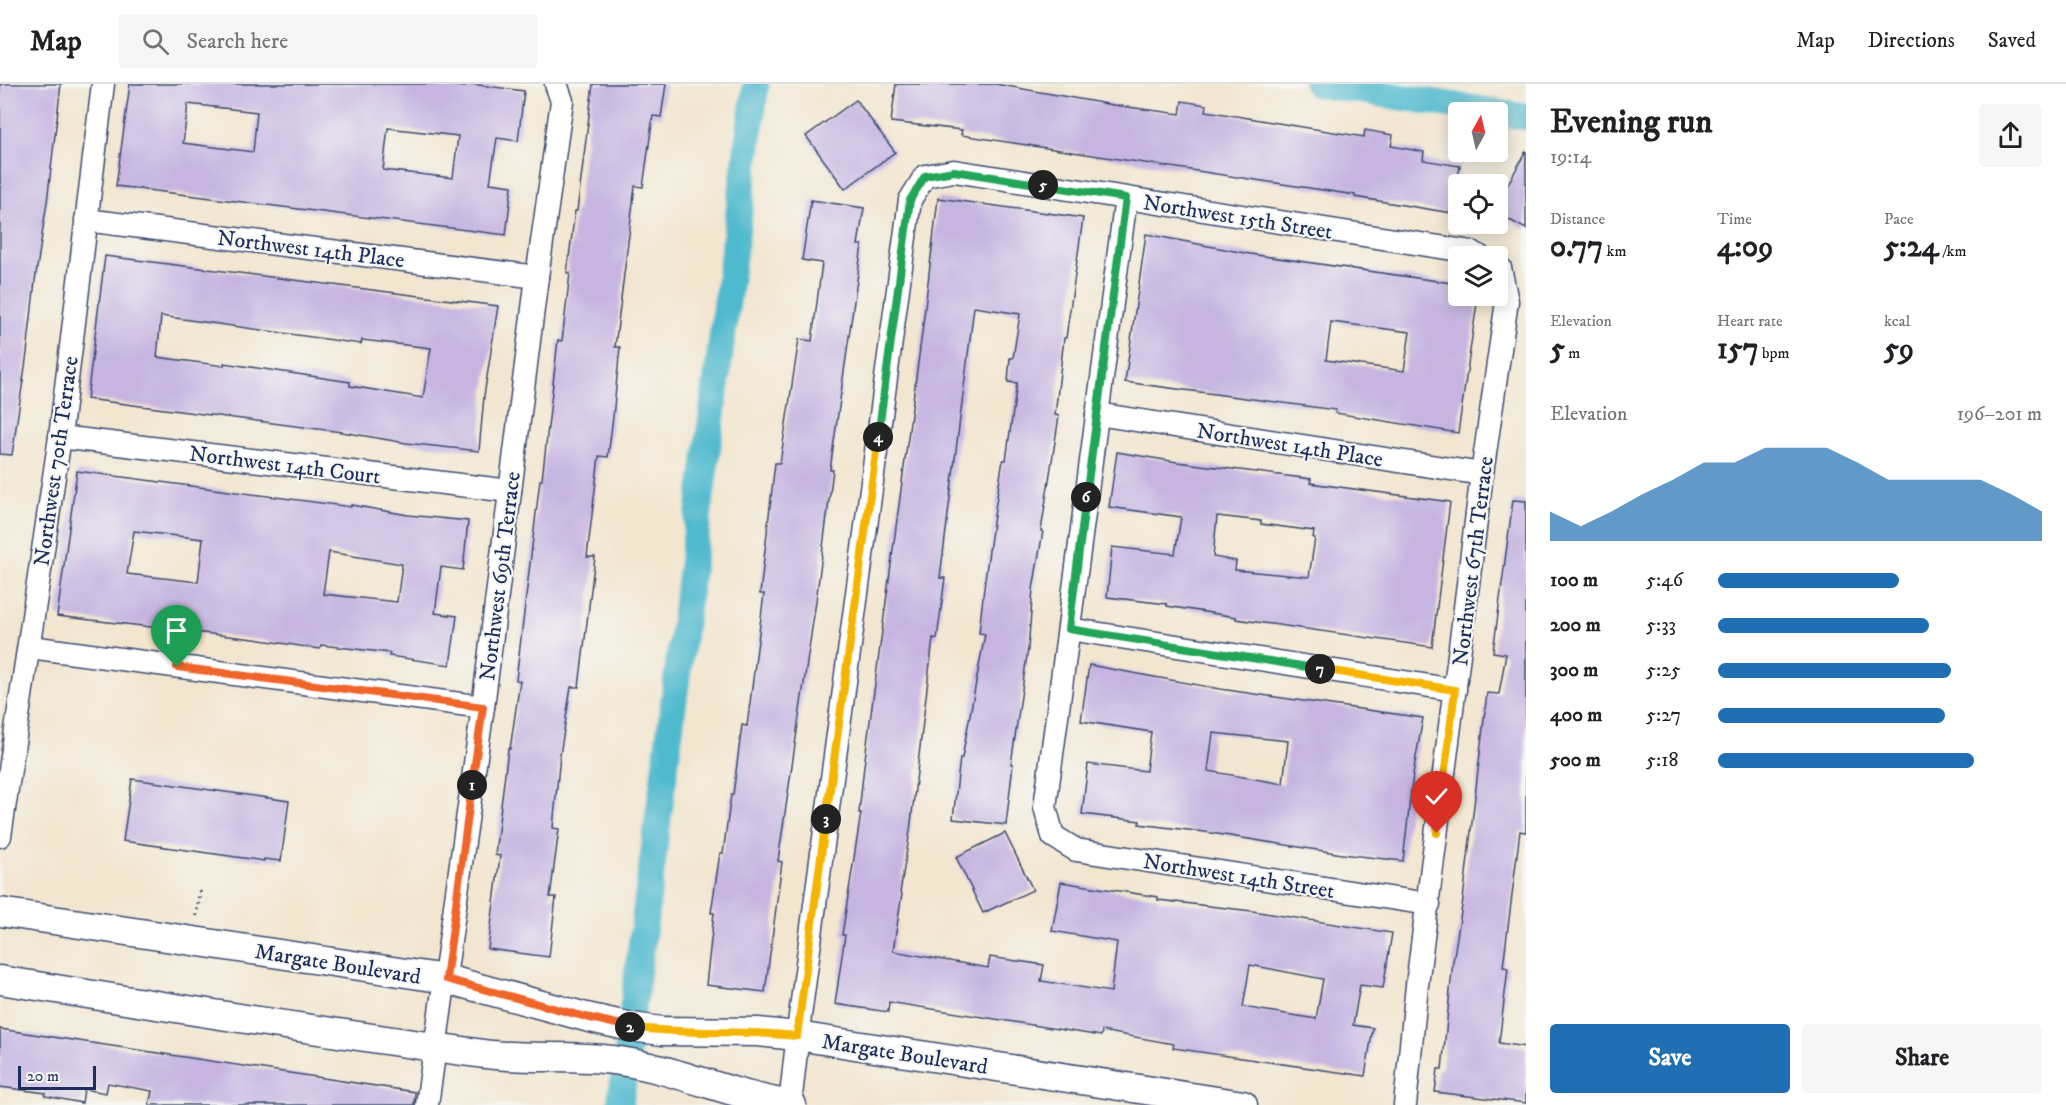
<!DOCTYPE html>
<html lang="en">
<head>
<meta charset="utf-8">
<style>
	:root { --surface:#fff; --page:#f6f6f6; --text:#202124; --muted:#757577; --line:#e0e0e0; --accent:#1f6fb2 }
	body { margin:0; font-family:"IM FELL DW Pica",serif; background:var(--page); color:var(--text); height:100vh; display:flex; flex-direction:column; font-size:22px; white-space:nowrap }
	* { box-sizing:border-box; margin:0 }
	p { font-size:20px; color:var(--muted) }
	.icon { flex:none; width:33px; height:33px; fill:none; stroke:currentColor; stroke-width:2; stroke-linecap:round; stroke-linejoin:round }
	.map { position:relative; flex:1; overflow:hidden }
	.panel { display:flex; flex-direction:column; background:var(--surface); width:540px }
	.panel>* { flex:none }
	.needle { width:39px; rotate:8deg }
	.controls { position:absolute; left:1448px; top:18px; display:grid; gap:12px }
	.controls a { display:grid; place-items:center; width:60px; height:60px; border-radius:6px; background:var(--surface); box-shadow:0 3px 15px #0003; font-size:30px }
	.scale { position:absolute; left:18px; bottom:15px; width:78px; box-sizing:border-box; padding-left:6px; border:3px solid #1b2f5e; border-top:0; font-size:16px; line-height:21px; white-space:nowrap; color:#1b2f5e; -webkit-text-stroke:4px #f6f6f2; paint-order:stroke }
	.pin { position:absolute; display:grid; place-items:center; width:51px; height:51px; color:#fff; margin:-62px -26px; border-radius:50% 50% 50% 0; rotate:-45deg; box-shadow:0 0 6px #0007 }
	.pin .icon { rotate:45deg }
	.km { position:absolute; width:30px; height:30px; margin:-15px; border-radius:50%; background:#222; color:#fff; font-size:16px; line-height:30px; text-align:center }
	.round { display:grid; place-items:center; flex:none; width:63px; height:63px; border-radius:6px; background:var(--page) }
	.overview { display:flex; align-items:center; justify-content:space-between; height:102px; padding:0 24px }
	h1 { font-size:33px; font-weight:700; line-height:45px }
	.metrics { display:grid; grid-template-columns:repeat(3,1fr); gap:9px; height:102px; padding:6px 24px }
	.metrics div { display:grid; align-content:center }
	.metrics b { font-size:30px; font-weight:700 }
	.metrics small { font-size:16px; font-weight:400 }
	.metrics p { font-size:16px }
	.chart { height:168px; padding:12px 24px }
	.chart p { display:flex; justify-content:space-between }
	.chart svg { width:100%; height:108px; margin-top:6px; fill:var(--accent); opacity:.7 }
	.action { display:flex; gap:12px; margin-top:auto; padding:12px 24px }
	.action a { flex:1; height:69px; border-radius:6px; background:var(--accent); color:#fff; font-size:24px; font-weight:700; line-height:69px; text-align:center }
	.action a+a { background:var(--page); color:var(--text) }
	ul { padding:0 24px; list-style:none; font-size:20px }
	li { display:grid; grid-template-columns:96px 72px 1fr; align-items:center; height:45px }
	li i { height:15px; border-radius:8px; background:var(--accent) }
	header { display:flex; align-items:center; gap:36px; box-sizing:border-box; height:84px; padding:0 30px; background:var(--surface); border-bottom:2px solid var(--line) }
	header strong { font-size:28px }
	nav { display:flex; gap:33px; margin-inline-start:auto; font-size:21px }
	.search { width:420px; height:54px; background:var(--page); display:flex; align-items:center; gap:15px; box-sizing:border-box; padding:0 21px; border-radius:6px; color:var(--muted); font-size:22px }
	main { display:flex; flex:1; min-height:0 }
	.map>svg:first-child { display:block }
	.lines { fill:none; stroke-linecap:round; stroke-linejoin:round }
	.canal { stroke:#50b9ce; stroke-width:27 }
	.building { fill:#c6b5e1; fill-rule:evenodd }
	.minor-casing { stroke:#3b4a6f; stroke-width:25 }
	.tertiary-casing { stroke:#3b4a6f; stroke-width:31 }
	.path { stroke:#3b4a6f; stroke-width:4; stroke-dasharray:1.5 4.5; stroke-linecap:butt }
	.minor { stroke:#fff; stroke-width:22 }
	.tertiary { stroke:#fff; stroke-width:28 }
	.split-1-casing { stroke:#fff; stroke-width:12 }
	.split-2-casing { stroke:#fff; stroke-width:12 }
	.split-3-casing { stroke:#fff; stroke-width:12 }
	.split-4-casing { stroke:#fff; stroke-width:12 }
	.split-5-casing { stroke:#fff; stroke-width:12 }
	.split-6-casing { stroke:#fff; stroke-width:12 }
	.split-7-casing { stroke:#fff; stroke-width:12 }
	.split-8-casing { stroke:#fff; stroke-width:12 }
	.split-1 { stroke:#f0652b; stroke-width:8 }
	.split-2 { stroke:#f0652b; stroke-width:8 }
	.split-3 { stroke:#f5b400; stroke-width:8 }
	.split-4 { stroke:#f5b400; stroke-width:8 }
	.split-5 { stroke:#22a559; stroke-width:8 }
	.split-6 { stroke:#22a559; stroke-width:8 }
	.split-7 { stroke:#22a559; stroke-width:8 }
	.split-8 { stroke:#f5b400; stroke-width:8 }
	.labels { text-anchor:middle; stroke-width:4.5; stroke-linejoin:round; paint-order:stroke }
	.street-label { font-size:22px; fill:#1b2f5e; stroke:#f6f6f2 }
</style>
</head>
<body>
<header>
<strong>Map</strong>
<div class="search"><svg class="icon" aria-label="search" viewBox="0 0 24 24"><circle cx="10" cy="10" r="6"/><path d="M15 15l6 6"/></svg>Search here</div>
<nav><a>Map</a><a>Directions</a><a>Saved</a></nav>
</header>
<main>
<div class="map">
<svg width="1526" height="1021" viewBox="0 0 1526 1021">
	<rect width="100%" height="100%" fill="#f6f6f2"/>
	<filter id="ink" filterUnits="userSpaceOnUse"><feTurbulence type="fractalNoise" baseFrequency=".0167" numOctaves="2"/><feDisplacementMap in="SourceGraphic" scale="12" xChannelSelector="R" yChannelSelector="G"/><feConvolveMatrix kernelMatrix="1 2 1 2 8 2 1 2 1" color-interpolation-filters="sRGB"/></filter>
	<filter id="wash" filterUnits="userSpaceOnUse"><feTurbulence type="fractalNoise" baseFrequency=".008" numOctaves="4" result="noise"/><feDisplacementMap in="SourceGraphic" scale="24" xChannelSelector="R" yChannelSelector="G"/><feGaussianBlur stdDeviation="1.35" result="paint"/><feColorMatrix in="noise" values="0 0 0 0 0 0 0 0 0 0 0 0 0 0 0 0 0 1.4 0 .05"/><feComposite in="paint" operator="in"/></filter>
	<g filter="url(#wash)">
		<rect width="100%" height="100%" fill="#f2e6d0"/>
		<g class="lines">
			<g class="canal">
				<polyline points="1317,0 1497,28"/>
				<polyline points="1497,29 1526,33"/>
				<polyline points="620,1021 756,0"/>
			</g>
		</g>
		<g id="blocks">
			<g class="building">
				<polygon points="0,0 61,0 47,118 35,197 27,269 12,371 0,370"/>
				<path d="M130 0H441L465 3V0H471L524 7 518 57 497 54 490 99 512 102 506 151 116 102ZM188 20 257 28 253 68 183 59ZM388 44 458 52 453 94 383 86Z"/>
				<polygon points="593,0 666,0 661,33 653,32 643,103 635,102 615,263 620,263 613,333 608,373 599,372 587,473 595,473 579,603 571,603 560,671 553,744 559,745 550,813 556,813 549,873 488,865 500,772 495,771 508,665 510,665 520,597 516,596 540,396 542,396 558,256 562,257 570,189 567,189 575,127 577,127"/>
				<polygon points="896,0 995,0 1113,21 1180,30 1182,17 1207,21 1206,27 1290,41 1364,53 1365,46 1393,51 1391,62 1424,68 1423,76 1460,82 1458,94 1458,130 1355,113 1355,111 961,51 962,46 891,38"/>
				<polygon points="856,16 895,68 845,105 806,52"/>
				<polygon points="1526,67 1526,145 1497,129 1497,100 1507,102"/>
				<path d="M938 114 1083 134 1066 254H1064L1055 331 1059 332 1041 447H1043L1033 505 1028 565 1011 680H1013L1006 741 953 735 960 674H962L985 550 979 549 985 495 995 425 1003 376H1006L1017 299 1008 298 1010 274H1013L1020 230 974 223 940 494H945L937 555 933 554 910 747 900 809 902 810 893 867 988 884 990 873 1044 881 1041 897 1111 908 1117 858 1052 847 1061 798 1158 813V816L1252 827 1392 849 1383 904 1360 901 1353 941 1373 944 1365 992 1173 964 1174 960 1102 947 1101 952 889 918 888 928 835 920 845 851H842L861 729H859L864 682 922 249ZM1250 881 1323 895 1316 935 1243 923Z"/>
				<polygon points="811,116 864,124 858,161 862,161 830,386 833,386 816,517 778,777 782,778 765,908 706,901 714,829 711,829 720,769 723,769 731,711 733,711 742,641 747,642 764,510 760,510 775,379 780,379 799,255 812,257 822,179 802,176"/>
				<path d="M1146 150 1250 170 1458 200V212H1478L1458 349 1335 329 1336 326 1125 298ZM1331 238 1410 248 1404 287 1326 276Z"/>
				<path d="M105 172 498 222 484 312 479 367 406 359 342 348 87 315ZM161 232 361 260 362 256 431 264 423 314 350 302V298L224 279V282L157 273Z"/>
				<path d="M1117 368 1177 378 1311 395 1310 399 1450 418 1432 563 1236 535V533L1167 522V520L1107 513 1112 463 1175 470 1181 433 1109 423ZM1217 432 1261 437V440L1314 447 1313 454H1315L1309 493 1235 486 1236 477 1213 473Z"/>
				<path d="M77 387 351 423V421L408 431 468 437 463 486 441 483 435 529 457 532 450 581 389 572 390 569 321 561 320 565 254 555 57 532ZM134 447 203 455 198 498 127 490ZM329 468 402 480 397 518 323 510Z"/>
				<polygon points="1513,416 1526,417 1526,748 1520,747 1503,883 1508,884 1499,959 1526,963 1526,1019 1435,1008 1438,985 1442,985 1453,878 1463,816 1487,609 1499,610 1506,570 1493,568"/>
				<path d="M1089 581 1220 605 1423 634 1413 690 1403 777 1342 770 1205 748 1139 740 1140 737 1082 730 1088 680 1146 687 1151 648 1081 637ZM1213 649 1288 657 1283 700 1208 687Z"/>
				<polygon points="132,695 289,717 281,777 264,775 264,777 123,757"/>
				<polygon points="1005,749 1033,806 983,829 956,773"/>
				<polygon points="0,945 415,1008 414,1021 149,1021 152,1007 108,999 106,1009 84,1005 82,1019 45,1012 46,1009 0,1003"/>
			</g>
		</g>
	</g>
	<g filter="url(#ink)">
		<use href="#blocks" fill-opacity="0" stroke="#3b4a6f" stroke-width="1.5"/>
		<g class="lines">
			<defs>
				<g id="minor">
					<polyline points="1126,114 1045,723 1053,752 1076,766 1429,820"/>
					<polyline points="86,136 537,193"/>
					<polyline points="1097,330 1482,390"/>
					<polyline points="60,353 510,407"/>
					<polyline points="1069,545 1455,606"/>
					<polyline points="30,563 483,623"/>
					<polyline points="0,752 60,353 103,0"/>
					<polyline points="427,1021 483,623 537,193 562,17 556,0"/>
					<polyline points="790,1021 800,932 910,116 925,92 954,87 1472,168 1479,172"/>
					<polyline points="1405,1021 1417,901 1482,390 1507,217 1500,184 1497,182"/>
				</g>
				<g id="tertiary">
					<polyline points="0,828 446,895 586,933 631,943 662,947 758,948 797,952 1243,1021"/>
					<path d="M0 896C161 922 323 948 484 970 529 976 575 970 620 977 679 986 733 1012 792 1021"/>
				</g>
			</defs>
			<use href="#minor" class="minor-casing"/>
			<use href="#tertiary" class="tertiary-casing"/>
			<polyline class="path" points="196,832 200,806"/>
			<use href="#minor" class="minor"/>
			<use href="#tertiary" class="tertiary"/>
		</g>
	</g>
	<g class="lines" filter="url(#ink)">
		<defs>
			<polyline id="split-1" points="177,583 483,623 472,701"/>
			<polyline id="split-2" points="472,701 446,895 586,933 630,943"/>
			<path id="split-3" d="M630 943C685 951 742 946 797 952L826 735"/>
			<polyline id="split-4" points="826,735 878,353"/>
			<polyline id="split-5" points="878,353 910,116 925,92 954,87 1043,101"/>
			<polyline id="split-6" points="1043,101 1126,114 1086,413"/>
			<polyline id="split-7" points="1086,413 1069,545 1320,585"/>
			<polyline id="split-8" points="1320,585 1455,606 1437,749"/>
		</defs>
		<use href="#split-1" class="split-1-casing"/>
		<use href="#split-2" class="split-2-casing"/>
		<use href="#split-3" class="split-3-casing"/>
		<use href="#split-4" class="split-4-casing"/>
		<use href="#split-5" class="split-5-casing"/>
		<use href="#split-6" class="split-6-casing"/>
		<use href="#split-7" class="split-7-casing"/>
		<use href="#split-8" class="split-8-casing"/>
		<use href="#split-1" class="split-1"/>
		<use href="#split-2" class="split-2"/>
		<use href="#split-3" class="split-3"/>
		<use href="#split-4" class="split-4"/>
		<use href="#split-5" class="split-5"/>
		<use href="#split-6" class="split-6"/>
		<use href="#split-7" class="split-7"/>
		<use href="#split-8" class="split-8"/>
	</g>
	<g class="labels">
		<g class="street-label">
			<text transform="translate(1238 132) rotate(9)" y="8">Northwest 15th Street</text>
			<text transform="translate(311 164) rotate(7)" y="8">Northwest 14th Place</text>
			<text transform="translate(1290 360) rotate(9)" y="8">Northwest 14th Place</text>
			<text transform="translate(55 377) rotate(-82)" y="8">Northwest 70th Terrace</text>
			<text transform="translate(285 380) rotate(7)" y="8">Northwest 14th Court</text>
			<text transform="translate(1472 477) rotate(-83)" y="8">Northwest 67th Terrace</text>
			<text transform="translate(499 492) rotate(-83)" y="8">Northwest 69th Terrace</text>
			<text transform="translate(1239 791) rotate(9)" y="8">Northwest 14th Street</text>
			<text transform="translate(338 879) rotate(9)" y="8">Margate Boulevard</text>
			<text transform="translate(905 969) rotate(9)" y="8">Margate Boulevard</text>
		</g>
	</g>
</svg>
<div class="controls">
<a><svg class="needle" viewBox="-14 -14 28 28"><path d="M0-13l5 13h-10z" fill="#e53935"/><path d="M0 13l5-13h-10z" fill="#757577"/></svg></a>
<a><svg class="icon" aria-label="locate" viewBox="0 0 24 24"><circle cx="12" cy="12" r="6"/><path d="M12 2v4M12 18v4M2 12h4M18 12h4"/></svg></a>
<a><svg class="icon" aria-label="layers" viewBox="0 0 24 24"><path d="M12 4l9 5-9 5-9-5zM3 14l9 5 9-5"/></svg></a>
</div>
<div class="scale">20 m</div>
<div class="pin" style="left:177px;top:583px;background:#1e9e55"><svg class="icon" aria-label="arrive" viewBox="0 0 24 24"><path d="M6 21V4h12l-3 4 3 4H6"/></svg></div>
<div class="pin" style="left:1437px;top:749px;background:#d93025"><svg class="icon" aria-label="check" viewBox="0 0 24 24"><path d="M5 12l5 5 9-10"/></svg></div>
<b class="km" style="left:472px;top:701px">1</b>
<b class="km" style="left:630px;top:943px">2</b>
<b class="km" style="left:826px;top:735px">3</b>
<b class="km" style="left:878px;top:353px">4</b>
<b class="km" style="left:1043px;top:101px">5</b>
<b class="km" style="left:1086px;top:413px">6</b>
<b class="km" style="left:1320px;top:585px">7</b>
</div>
<section class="panel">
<div class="overview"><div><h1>Evening run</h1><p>19:14</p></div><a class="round"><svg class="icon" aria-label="share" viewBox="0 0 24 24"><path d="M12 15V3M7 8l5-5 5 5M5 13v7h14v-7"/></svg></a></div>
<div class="metrics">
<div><p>Distance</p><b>0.77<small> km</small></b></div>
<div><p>Time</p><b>4:09</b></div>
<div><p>Pace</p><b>5:24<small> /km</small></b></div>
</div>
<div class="metrics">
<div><p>Elevation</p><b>5<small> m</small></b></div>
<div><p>Heart rate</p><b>157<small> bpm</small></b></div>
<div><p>kcal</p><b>59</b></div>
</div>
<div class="chart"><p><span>Elevation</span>196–201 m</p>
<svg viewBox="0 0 160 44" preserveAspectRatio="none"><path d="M0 44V32L10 38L20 32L30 25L40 19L50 12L60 12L70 6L80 6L90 6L100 12L110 19L120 19L130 19L140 19L150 25L160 32V44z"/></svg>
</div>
<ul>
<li><b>100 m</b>5:46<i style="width:56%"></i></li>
<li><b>200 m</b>5:33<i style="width:65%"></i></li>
<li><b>300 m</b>5:25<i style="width:72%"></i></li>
<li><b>400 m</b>5:27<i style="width:70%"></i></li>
<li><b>500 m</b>5:18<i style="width:79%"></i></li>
</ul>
<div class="action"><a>Save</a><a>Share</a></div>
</section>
</main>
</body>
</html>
